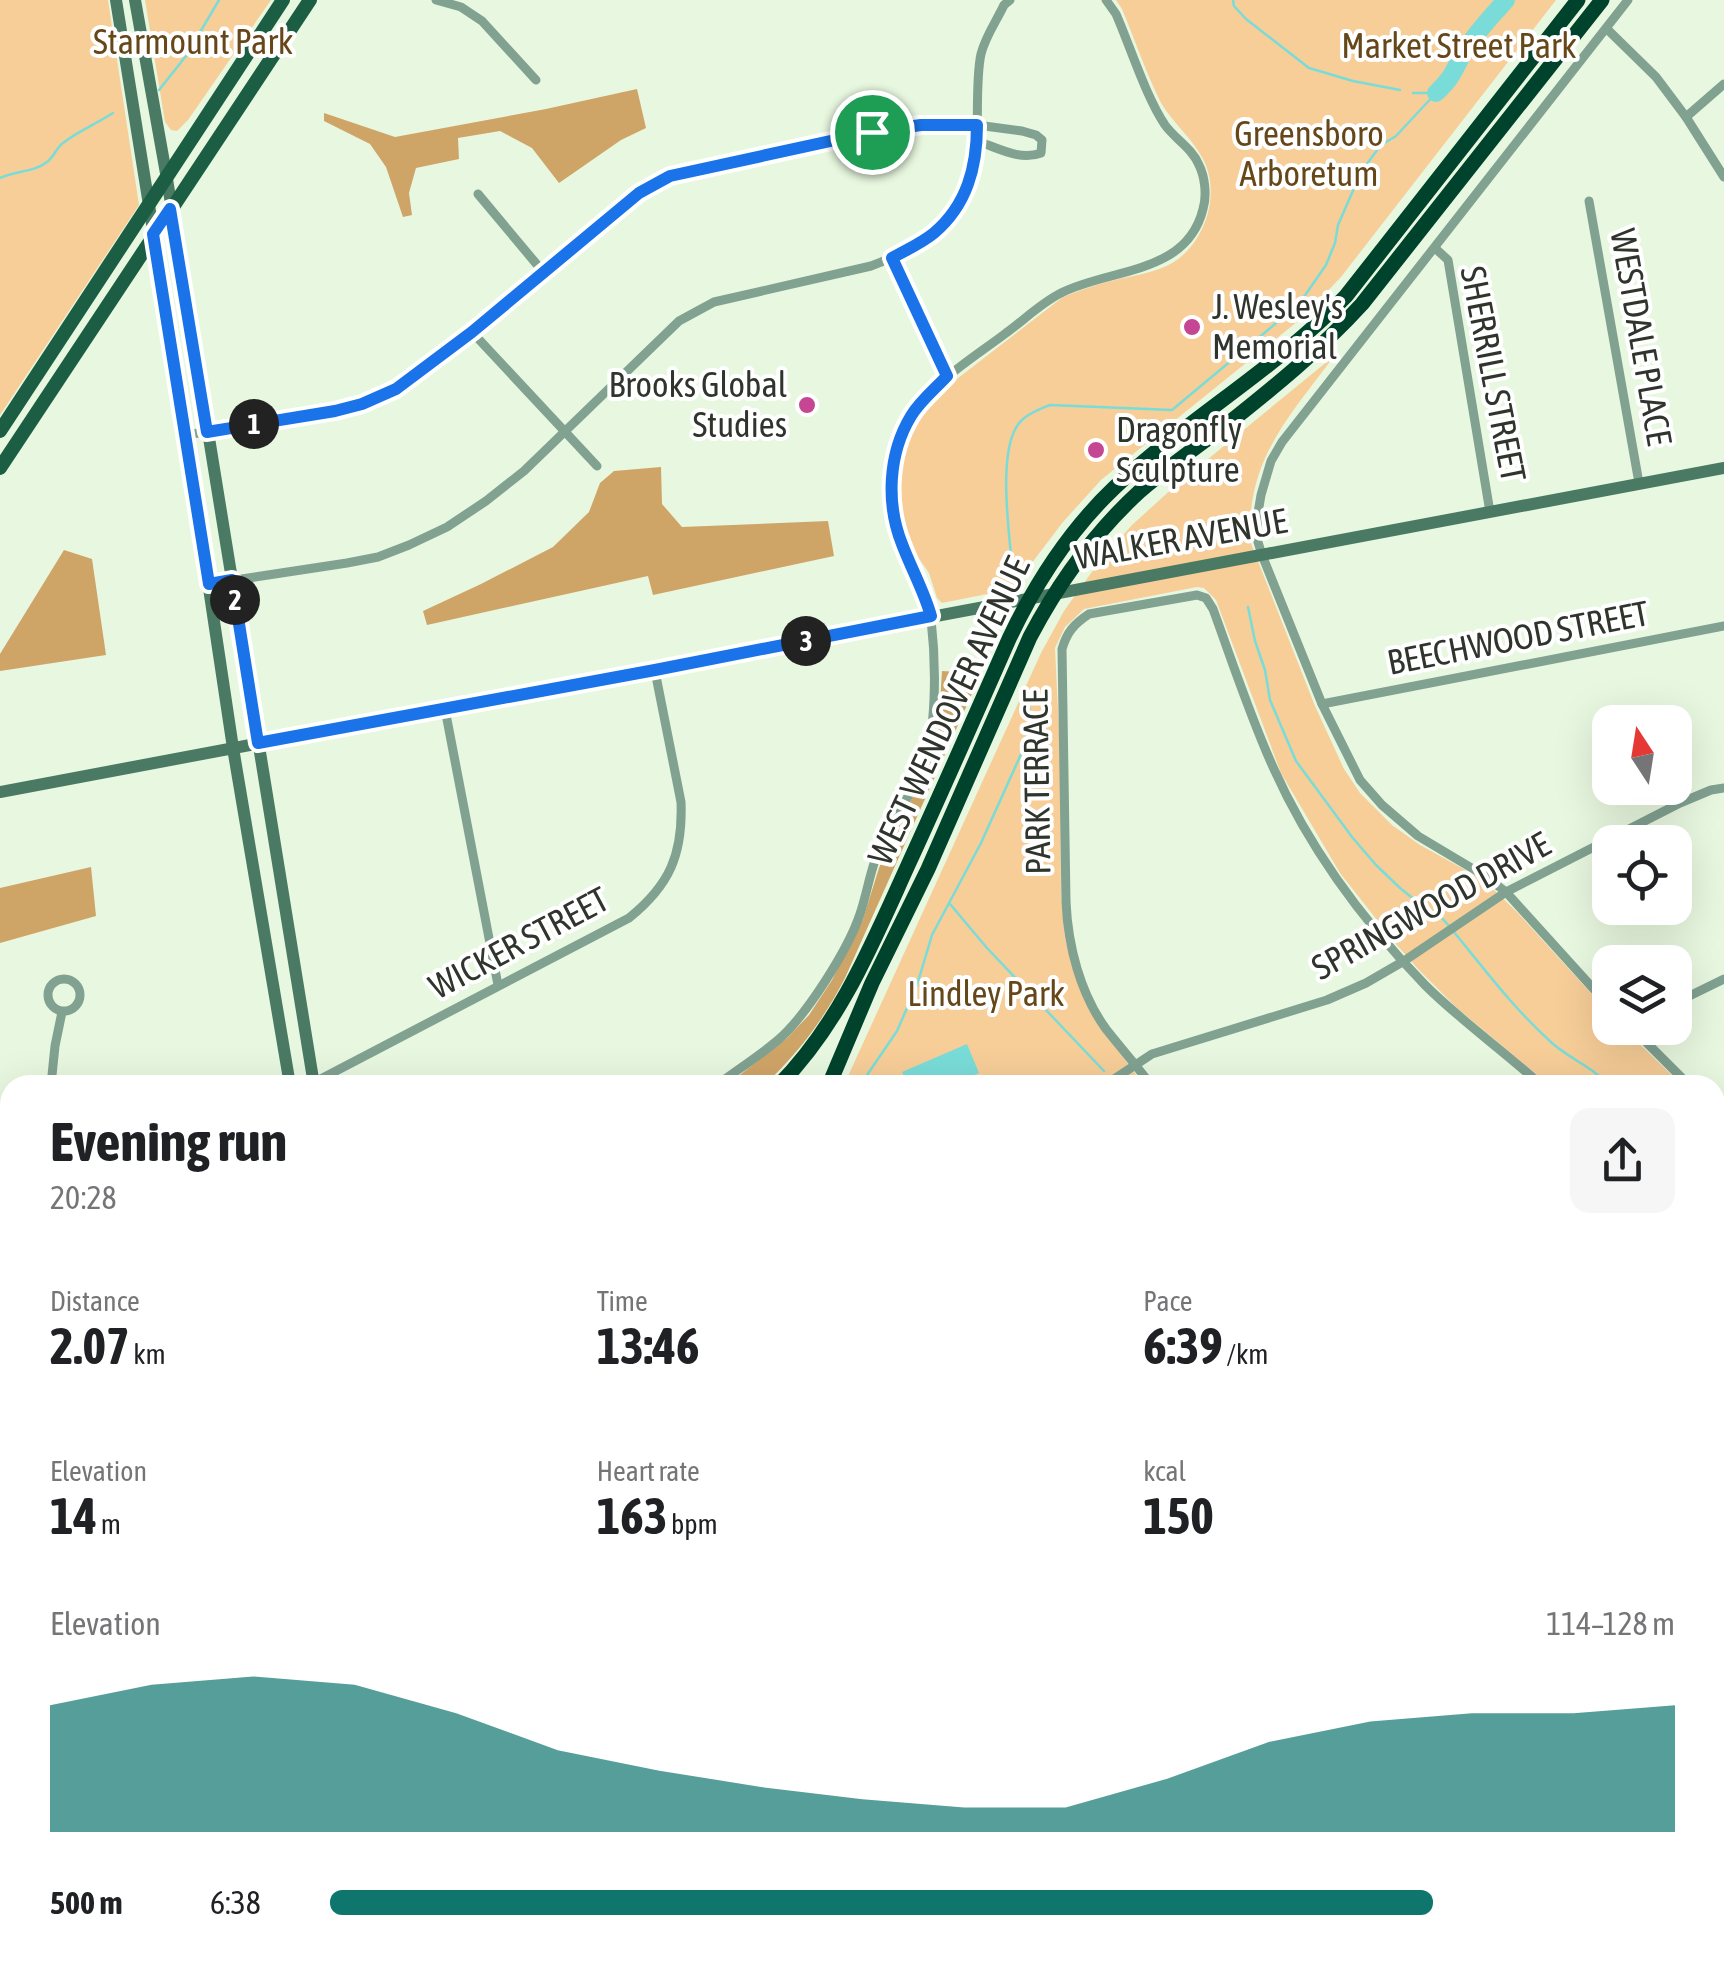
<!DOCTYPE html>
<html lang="en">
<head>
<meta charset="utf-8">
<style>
	:root { --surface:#fff; --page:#f6f6f6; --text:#202124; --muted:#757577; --accent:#0f766e }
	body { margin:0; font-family:"Asap Condensed",sans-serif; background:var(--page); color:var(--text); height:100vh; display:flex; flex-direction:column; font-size:38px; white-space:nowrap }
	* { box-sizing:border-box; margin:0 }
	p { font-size:32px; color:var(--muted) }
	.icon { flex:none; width:55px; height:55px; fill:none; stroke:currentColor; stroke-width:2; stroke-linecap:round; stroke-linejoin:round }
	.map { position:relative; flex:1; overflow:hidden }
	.panel { position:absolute; left:0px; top:1075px; width:1725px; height:888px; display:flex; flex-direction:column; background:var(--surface); border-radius:30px 30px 0 0; box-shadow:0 10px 40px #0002 }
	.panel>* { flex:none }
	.needle { width:65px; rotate:348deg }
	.tools { position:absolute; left:1592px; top:705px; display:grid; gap:20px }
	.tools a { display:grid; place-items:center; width:100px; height:100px; border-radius:20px; background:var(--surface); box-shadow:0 10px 40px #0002; font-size:50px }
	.pin { position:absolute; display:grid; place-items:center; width:85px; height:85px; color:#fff; margin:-42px; border:5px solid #fff; border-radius:50%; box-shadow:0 2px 10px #0007 }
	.km { position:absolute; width:50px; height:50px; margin:-25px; border-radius:50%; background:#222; color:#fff; font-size:28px; line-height:50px; text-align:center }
	.round { display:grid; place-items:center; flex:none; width:105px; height:105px; border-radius:20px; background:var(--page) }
	.summary { display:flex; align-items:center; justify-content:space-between; height:170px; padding:0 50px }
	h1 { font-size:55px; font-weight:700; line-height:75px }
	.figures { display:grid; grid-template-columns:repeat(3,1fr); gap:15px; height:170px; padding:10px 50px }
	.figures div { display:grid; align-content:center }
	.figures b { font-size:50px; font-weight:700 }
	.figures small { font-size:28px; font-weight:400 }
	.figures p { font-size:28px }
	.chart { height:280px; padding:20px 50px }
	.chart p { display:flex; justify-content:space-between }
	.chart svg { width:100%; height:180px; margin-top:10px; fill:var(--accent); opacity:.7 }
	ul { padding:0 50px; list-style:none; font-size:32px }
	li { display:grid; grid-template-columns:160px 120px 1fr; align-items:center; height:75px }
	li i { height:25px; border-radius:12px; background:var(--accent) }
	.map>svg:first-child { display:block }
	.green { fill:#f7ce98 }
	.forest { fill:#cfa467 }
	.water { fill:#79dcd8 }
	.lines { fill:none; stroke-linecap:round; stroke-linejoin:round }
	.stream { stroke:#79dcd8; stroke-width:2.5 }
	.river { stroke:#79dcd8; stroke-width:18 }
	.street { stroke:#81a191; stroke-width:9 }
	.secondary { stroke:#4a7a63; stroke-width:12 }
	.primary { stroke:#1c5e44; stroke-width:14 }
	.highway { stroke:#00432c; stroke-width:15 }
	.rail-casing { stroke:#8d9787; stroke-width:6 }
	.rail { stroke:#fff; stroke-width:2.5; stroke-dasharray:8; stroke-linecap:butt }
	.route-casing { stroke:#fff; stroke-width:20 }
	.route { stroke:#1a73e8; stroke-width:12 }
	.poi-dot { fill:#c54793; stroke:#fff; stroke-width:4 }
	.labels { text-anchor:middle; stroke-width:8; stroke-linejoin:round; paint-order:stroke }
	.park-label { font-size:35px; fill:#664719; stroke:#fff }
	.poi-label { font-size:35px; fill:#2f352c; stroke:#fff; text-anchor:start }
	.street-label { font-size:35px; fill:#2f352c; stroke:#fff }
</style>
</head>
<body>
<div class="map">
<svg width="1724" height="1962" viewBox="0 0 1724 1962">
	<rect width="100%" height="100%" fill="#e8f7df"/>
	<g class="green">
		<polygon points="0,0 108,0 139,205 0,415"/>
		<polygon points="145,0 271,0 188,120 177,131 171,130 165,122"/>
		<path d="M1116 0H1556L1341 277 1303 317 1101 480 1063 522 1012 589 942 603 937 598 929 573 906 540 900 521 895 486 901 455 913 425 931 399 1063 297C1078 291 1092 286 1107 282 1128 276 1155 274 1174 262 1206 241 1221 193 1203 159 1192 138 1173 123 1161 103 1146 73 1135 40 1122 9Z"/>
		<path d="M1334 356C1288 419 1247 458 1250 541L1315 706 1344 769 1360 793 1392 825 1420 845 1480 878 1491 887 1517 912 1610 1014V1028H1623L1682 1085H1549L1457 1008 1419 970 1396 944 1340 873 1281 773 1216 600 1204 588 1197 587 1084 609 1065 627 1055 648 1060 751 1061 897 1065 938 1074 972 1104 1032 1144 1085H844L1041 653 1064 611 1099 562 1132 525 1175 486Z"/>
		<polygon points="1715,1117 1724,1126 1724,1212 1715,1214"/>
	</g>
	<g class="forest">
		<polygon points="637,89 646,128 621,140 559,183 532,148 500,131 458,138 459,159 416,168 409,193 412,215 403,217 386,167 370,144 324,121 324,113 395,137 546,109"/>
		<polygon points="661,467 662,504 682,527 828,521 834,556 653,595 648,576 427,625 423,611 481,584 553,547 589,512 600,483 614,471"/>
		<polygon points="64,550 92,559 106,655 0,671 0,654"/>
		<path d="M942 671 959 672 975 687 845 978C824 1019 798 1054 764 1085H727L787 1038 809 1015 832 980 863 919 879 868 896 829 928 767 938 737Z"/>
		<polygon points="91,867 96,916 0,943 0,888"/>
		<polygon points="207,1953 207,1962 26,1961 156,1953"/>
	</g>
	<polygon class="water" points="967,1044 979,1073 951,1085 908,1085 902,1072"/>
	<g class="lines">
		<g class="stream">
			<polyline points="1233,0 1234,6 1246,19 1309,68 1353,81 1400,90"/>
			<polyline points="159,90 186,56 219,0"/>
			<polyline points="1413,93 1435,93"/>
			<path d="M0 178C14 171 35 172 47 162 54 157 56 148 63 143 78 131 96 124 113 113"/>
			<path d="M1013 574C1010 539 995 444 1022 420 1029 413 1040 409 1050 405L1172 410 1299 304 1326 265 1335 243 1338 225 1359 177 1369 161 1381 145 1396 136 1436 93"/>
			<polyline points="1248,607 1255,641 1265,670 1270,700 1296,761 1352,837 1376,865 1400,888 1425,908 1439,915 1449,926"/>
			<polyline points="950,904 987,948 1104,1071"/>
			<path d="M1454 932C1485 970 1515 1010 1552 1043 1570 1059 1593 1067 1608 1085"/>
			<polyline points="852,1085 865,1078 897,1031 917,985 932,935 981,843 1022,752 1031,717 1026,692"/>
			<polyline points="1715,1180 1724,1185"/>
			<polyline points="0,1615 10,1611"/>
		</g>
		<path class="river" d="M1436 93C1454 76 1453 71 1464 52 1476 32 1491 17 1506 0"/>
		<g class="street">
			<polyline points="436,0 461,7 482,21 536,80"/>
			<polyline points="1607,29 1656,77 1686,117 1724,177"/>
			<polyline points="1686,117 1724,84"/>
			<polyline points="478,194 544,273"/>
			<polyline points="1589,201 1639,483"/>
			<polyline points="1436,249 1448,260 1490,512"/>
			<polyline points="892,258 947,375"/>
			<polyline points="472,332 597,466"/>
			<path d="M186 435 335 411 362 405 396 389 472 332 639 193 670 176 872 133 921 125H977L1022 131 1036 135 1042 140 1041 153C1020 161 998 148 977 141"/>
			<path d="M209 584 347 563 378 557 409 545 447 527 486 501 524 471 679 321 714 302 871 266C933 243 973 208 977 139 978 115 976 76 981 54 985 37 997 20 1004 5L1010 0"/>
			<polyline points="1322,704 1724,626"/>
			<polyline points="445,709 498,985"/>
			<circle cx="64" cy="995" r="16"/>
			<polyline points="1675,1003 1724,979"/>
			<polyline points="1610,1007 1506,892 1485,876 1418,836 1382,805 1360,780 1322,704 1262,555 1258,542 1257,519 1261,495 1271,461 1282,442 1628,0"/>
			<polyline points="1632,1028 1689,1085"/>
			<polyline points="51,1085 55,1046 62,1012"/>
			<path d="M304 1085 313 1083 629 918C670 885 683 854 681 802L655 671"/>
			<path d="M717 1085C737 1070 759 1056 778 1040 806 1016 848 950 860 914 868 890 871 865 882 842 893 819 908 799 919 776 938 738 936 662 931 619 928 591 910 568 900 542 888 506 888 466 904 431 924 386 968 362 1006 333 1024 320 1041 303 1061 293 1110 268 1187 275 1203 209 1207 196 1205 177 1199 165 1192 148 1175 139 1165 125 1146 97 1130 46 1116 14L1106 0"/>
			<polyline points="1105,1085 1152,1054 1327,1000 1366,983 1404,961 1506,892 1680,803 1711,790 1724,788"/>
			<path d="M1151 1085C1137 1066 1121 1048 1106 1029 1080 993 1068 946 1066 902L1062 649C1067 632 1074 624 1089 614L1197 595 1206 598 1213 609C1232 661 1250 716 1273 767 1309 848 1363 921 1425 985 1461 1021 1504 1051 1541 1085"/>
			<polyline points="1715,1111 1724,1119"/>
			<polyline points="0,1269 10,1273"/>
			<polyline points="0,1427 10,1430"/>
			<polyline points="1715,1455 1724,1482"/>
			<polyline points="0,1516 10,1513"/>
			<polyline points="1715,1771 1724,1768"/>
			<polyline points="3,1802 10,1891"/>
			<polyline points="14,1952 15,1962"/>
			<polyline points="353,1952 354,1962"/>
			<polyline points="508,1952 509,1962"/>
		</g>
		<g class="secondary">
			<polyline points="116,0 186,435 233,748 290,1085"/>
			<polyline points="135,0 167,179 314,1085"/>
			<polyline points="0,792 1724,468"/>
			<polyline points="1715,1227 1724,1226"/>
			<polyline points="1124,1952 1129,1962"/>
			<polyline points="1144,1952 1149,1962"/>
			<polyline points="689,1962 700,1952"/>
		</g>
		<g class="primary">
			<polyline points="0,431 283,0"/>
			<polyline points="0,468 310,0"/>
		</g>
		<g class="highway">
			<path d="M779 1085C841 1022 873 942 909 863 943 789 976 714 1009 639 1035 584 1069 531 1114 488 1187 419 1276 369 1346 296L1578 0"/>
			<path d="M829 1085 872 983 928 869 1030 637C1059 582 1094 533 1140 491 1167 468 1196 447 1225 426 1273 388 1321 349 1362 304L1602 0"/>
			<polyline points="0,1559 10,1553"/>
			<polyline points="0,1586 10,1581"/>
		</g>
		<defs>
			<g id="rail">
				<polyline points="1715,1816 1724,1813"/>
				<polyline points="1321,1962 1341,1952"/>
			</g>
		</defs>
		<use href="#rail" class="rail-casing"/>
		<use href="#rail" class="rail"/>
	</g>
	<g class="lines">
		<defs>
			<path id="route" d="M921 125H977C977 167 967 205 934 233 922 243 906 250 892 258L947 376C935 389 920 401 911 416 888 454 886 504 902 544 911 568 924 591 931 616L655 670 258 743 232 580 209 584 153 234 170 209 207 432 335 411 362 404 396 389 472 332 639 193 670 176 872 132Z"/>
		</defs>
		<use href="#route" class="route-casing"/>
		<use href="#route" class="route"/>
	</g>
	<g class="poi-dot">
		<circle cx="1192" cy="327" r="10"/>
		<circle cx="807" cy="405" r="10"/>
		<circle cx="1096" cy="450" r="10"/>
	</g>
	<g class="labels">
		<g class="park-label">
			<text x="193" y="54">Starmount Park</text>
			<text x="1459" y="58">Market Street Park</text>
			<text x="1309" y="146">Greensboro<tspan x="1309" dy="40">Arboretum</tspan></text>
			<text x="986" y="1006">Lindley Park</text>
		</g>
		<g class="poi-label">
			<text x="1212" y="319">J. Wesley's<tspan x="1212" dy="40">Memorial</tspan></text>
			<text x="787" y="397" text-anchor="end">Brooks Global<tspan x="787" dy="40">Studies</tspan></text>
			<text x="1116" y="442">Dragonfly<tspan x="1116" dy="40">Sculpture</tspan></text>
		</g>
		<g class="street-label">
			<text transform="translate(1641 337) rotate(80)" y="12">WESTDALE PLACE</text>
			<text transform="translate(1493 374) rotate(79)" y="12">SHERRILL STREET</text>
			<text transform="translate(1181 539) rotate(-10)" y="12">WALKER AVENUE</text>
			<text transform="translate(1518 638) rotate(-11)" y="12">BEECHWOOD STREET</text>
			<text transform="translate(949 711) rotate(-65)" y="12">WEST WENDOVER AVENUE</text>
			<text transform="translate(1037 782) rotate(-91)" y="12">PARK TERRACE</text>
			<text transform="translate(1431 906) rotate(-29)" y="12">SPRINGWOOD DRIVE</text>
			<text transform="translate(519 943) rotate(-28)" y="12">WICKER STREET</text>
		</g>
	</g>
</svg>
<div class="tools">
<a><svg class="needle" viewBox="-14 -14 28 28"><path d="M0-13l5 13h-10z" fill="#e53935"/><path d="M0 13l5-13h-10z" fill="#757577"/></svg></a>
<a><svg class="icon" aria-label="locate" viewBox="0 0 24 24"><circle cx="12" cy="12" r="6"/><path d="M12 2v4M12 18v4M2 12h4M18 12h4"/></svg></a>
<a><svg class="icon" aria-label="layers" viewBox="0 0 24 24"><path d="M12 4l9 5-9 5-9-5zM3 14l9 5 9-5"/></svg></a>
</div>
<div class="pin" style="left:872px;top:132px;background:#1e9e55"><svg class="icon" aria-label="arrive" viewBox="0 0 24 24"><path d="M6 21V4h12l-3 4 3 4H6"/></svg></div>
<b class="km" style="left:254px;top:424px">1</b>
<b class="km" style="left:235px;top:600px">2</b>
<b class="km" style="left:806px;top:641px">3</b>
<section class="panel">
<div class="summary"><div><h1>Evening run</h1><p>20:28</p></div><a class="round"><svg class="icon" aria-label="share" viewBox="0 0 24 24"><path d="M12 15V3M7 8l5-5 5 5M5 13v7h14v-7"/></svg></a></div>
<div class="figures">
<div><p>Distance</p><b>2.07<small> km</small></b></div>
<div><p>Time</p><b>13:46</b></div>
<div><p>Pace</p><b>6:39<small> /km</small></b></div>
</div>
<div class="figures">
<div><p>Elevation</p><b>14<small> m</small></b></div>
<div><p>Heart rate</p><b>163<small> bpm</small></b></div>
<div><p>kcal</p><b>150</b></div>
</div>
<div class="chart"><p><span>Elevation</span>114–128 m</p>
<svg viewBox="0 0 160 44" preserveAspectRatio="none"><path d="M0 44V13L10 8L20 6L30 8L40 15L50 24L60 29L70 33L80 36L90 38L100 38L110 31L120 22L130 17L140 15L150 15L160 13V44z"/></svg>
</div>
<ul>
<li><b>500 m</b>6:38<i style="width:82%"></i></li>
</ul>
</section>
</div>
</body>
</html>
